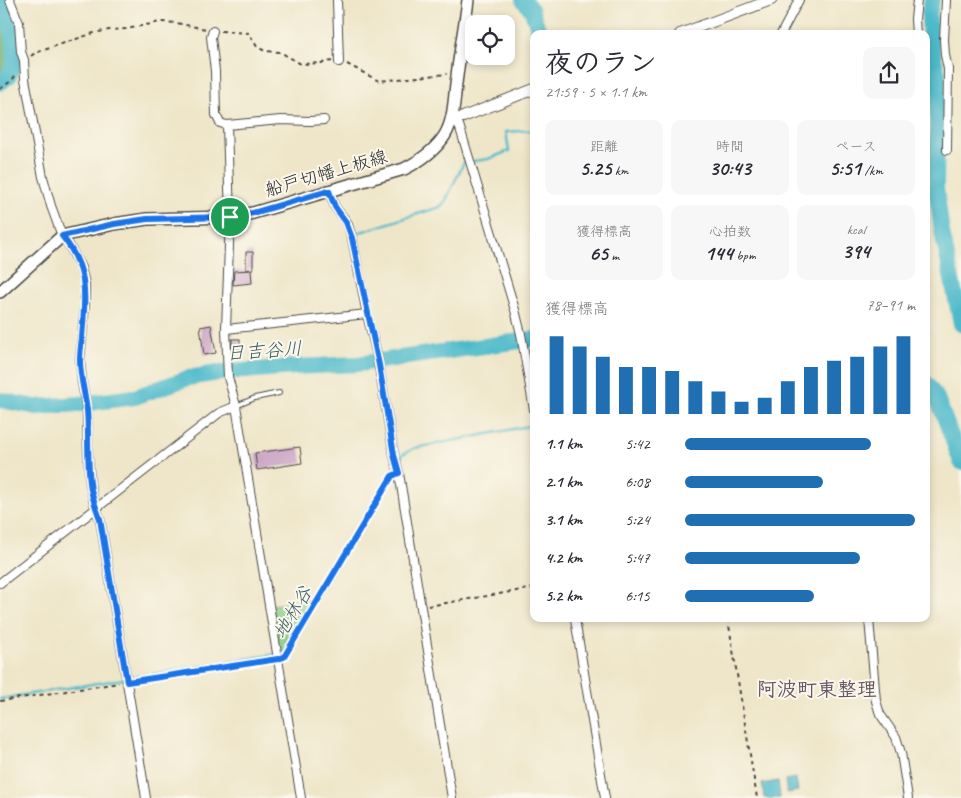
<!DOCTYPE html>
<html lang="ja">
<head>
<meta charset="utf-8">
<style>
	:root { --surface:#fff; --page:#f7f7f7; --text:#2b2b33; --muted:#7c7c81; --accent:#1f6fb2 }
	body { margin:0; font-family:Caveat,"Klee One",sans-serif; background:var(--page); color:var(--text); height:100vh; display:flex; flex-direction:column; font-size:19px; white-space:nowrap }
	* { box-sizing:border-box; margin:0 }
	p { font-size:16px; color:var(--muted) }
	.icon { flex:none; width:28px; height:28px; fill:none; stroke:currentColor; stroke-width:2; stroke-linecap:round; stroke-linejoin:round }
	.map { position:relative; flex:1; overflow:hidden }
	.details { position:absolute; left:530px; top:30px; width:400px; height:592px; display:flex; flex-direction:column; background:var(--surface); border-radius:10px; box-shadow:0 2px 8px #0003 }
	.details>* { flex:none }
	.controls { position:absolute; left:465px; top:15px; display:grid; gap:10px }
	.controls a { display:grid; place-items:center; width:50px; height:50px; border-radius:10px; background:var(--surface); box-shadow:0 2px 8px #0003; font-size:25px }
	.pin { position:absolute; display:grid; place-items:center; width:42px; height:42px; color:#fff; margin:-21px; border:2px solid #fff; border-radius:50%; box-shadow:0 1px 5px #0007 }
	.round { display:grid; place-items:center; flex:none; width:52px; height:52px; border-radius:10px; background:var(--page) }
	.summary { display:flex; align-items:center; justify-content:space-between; height:85px; padding:0 15px }
	h1 { font-size:28px; font-weight:700; line-height:38px }
	.stats { display:grid; grid-template-columns:repeat(3,1fr); gap:8px; height:85px; padding:5px 15px }
	.stats div { display:grid; align-content:center; border-radius:10px; background:var(--page); text-align:center }
	.stats b { font-size:21px; font-weight:700 }
	.stats small { font-size:14px; font-weight:400 }
	.stats p { font-size:14px }
	.chart { height:140px; padding:10px 15px }
	.chart p { display:flex; justify-content:space-between }
	.chart svg { width:100%; height:90px; margin-top:5px; stroke:var(--accent); stroke-width:6 }
	ul { padding:0 15px; list-style:none; font-size:16px }
	li { display:grid; grid-template-columns:80px 60px 1fr; align-items:center; height:38px }
	li i { height:12px; border-radius:6px; background:var(--accent) }
	.map>svg:first-child { display:block }
	.green { fill:#89ce88; stroke:#5a7c5a }
	.forest { fill:#6eb174; stroke:#4c6e50 }
	.water { fill:#4ebaca; stroke:#3c727a }
	.lines { fill:none; stroke-linecap:round; stroke-linejoin:round }
	.stream { stroke:#4ebaca; stroke-width:2.5 }
	.river { stroke:#4ebaca; stroke-width:16 }
	.building { fill:#cda7c7 }
	.service-casing { stroke:#484743; stroke-width:6 }
	.minor-casing { stroke:#484743; stroke-width:10 }
	.tertiary-casing { stroke:#484743; stroke-width:12 }
	.secondary-casing { stroke:#484743; stroke-width:14 }
	.path { stroke:#484743; stroke-width:2; stroke-dasharray:4 4; stroke-linecap:butt }
	.service { stroke:#fff; stroke-width:4 }
	.minor { stroke:#fff; stroke-width:8 }
	.tertiary { stroke:#fff; stroke-width:10 }
	.secondary { stroke:#fff; stroke-width:11 }
	.route-casing { stroke:#fff; stroke-width:10 }
	.route { stroke:#1a73e8; stroke-width:6 }
	.labels { text-anchor:middle; stroke-width:4; stroke-linejoin:round; paint-order:stroke }
	.street-label { font-size:18px; fill:#2b2b2b; stroke:#fbf7ec }
	.water-label { font-size:19px; font-style:italic; fill:#375d63; stroke:#fbf7ec }
	.quarter-label { font-size:20px; font-weight:bold; fill:#645662; stroke:#fbf7ec }
</style>
</head>
<body>
<div class="map">
<svg width="961" height="798" viewBox="0 0 961 798">
	<rect width="100%" height="100%" fill="#fbf7ec"/>
	<filter id="ink" filterUnits="userSpaceOnUse"><feTurbulence type="fractalNoise" baseFrequency=".02" numOctaves="2"/><feDisplacementMap in="SourceGraphic" scale="10" xChannelSelector="R" yChannelSelector="G"/><feConvolveMatrix kernelMatrix="1 2 1 2 8 2 1 2 1" color-interpolation-filters="sRGB"/></filter>
	<filter id="wash" filterUnits="userSpaceOnUse"><feTurbulence type="fractalNoise" baseFrequency=".0096" numOctaves="4" result="noise"/><feDisplacementMap in="SourceGraphic" scale="20" xChannelSelector="R" yChannelSelector="G"/><feGaussianBlur stdDeviation="1.12" result="paint"/><feColorMatrix in="noise" values="0 0 0 0 0 0 0 0 0 0 0 0 0 0 0 0 0 1.4 0 .05"/><feComposite in="paint" operator="in"/></filter>
	<g filter="url(#wash)">
		<rect width="100%" height="100%" fill="#efe6c9"/>
		<polygon class="green" points="311,600 281,651 279,649 272,605"/>
		<path class="forest" d="M0 3C6 22 21 56 7 73 5 75 2 76 0 78Z"/>
		<g class="water">
			<polygon points="796,778 798,791 787,793 785,780"/>
			<polygon points="778,781 780,798 764,798 762,784"/>
		</g>
		<g class="lines">
			<g class="stream">
				<polyline points="474,161 488,159 509,151 506,132 534,130"/>
				<polyline points="354,234 440,207 445,202 464,162 467,162"/>
				<polyline points="381,356 382,360"/>
				<polyline points="398,461 403,454 415,448 534,425"/>
				<polyline points="0,699 283,653 395,466"/>
			</g>
			<g class="river">
				<polyline points="523,0 531,9 540,34"/>
				<polyline points="932,0 929,14 930,41 938,75 936,188 942,232 961,324"/>
				<polyline points="0,83 9,76 15,61 14,37 2,0"/>
				<polyline points="926,383 937,398 961,462"/>
				<polyline points="0,400 36,407 80,404 135,397 188,378 218,373 295,367 358,364 534,339"/>
			</g>
		</g>
		<g id="blocks">
			<g class="building">
				<polygon points="246,252 253,252 253,269 246,270"/>
				<polygon points="251,270 252,283 233,285 234,271"/>
				<polygon points="211,325 216,353 204,355 200,327"/>
				<rect x="232" y="339" width="8" height="11"/>
				<polygon points="300,447 302,463 257,470 255,453"/>
			</g>
		</g>
	</g>
	<g filter="url(#ink)">
		<use href="#blocks" fill-opacity="0" stroke="#484743" stroke-width="1"/>
		<g class="lines">
			<defs>
				<polyline id="service" points="236,406 255,398 279,393"/>
				<g id="minor">
					<polyline points="10,0 19,23 21,52 24,60 25,79 43,177 51,206 62,236 69,245 81,268 85,284 85,304 80,360 82,382 87,411 88,453 90,483 94,503 100,519 146,798"/>
					<polyline points="337,0 339,62"/>
					<polyline points="946,0 944,40 945,55 948,69 947,150"/>
					<polyline points="213,31 211,37 215,71 216,115 220,123 227,125 230,217 226,329 228,377 236,406 301,798"/>
					<polyline points="781,34 799,0"/>
					<polyline points="916,34 915,19 917,0"/>
					<polyline points="452,120 459,125 515,310 521,334 534,410"/>
					<polyline points="227,125 281,120 310,121 324,120"/>
					<polyline points="329,191 335,207 347,222 352,238 367,314 377,355 394,455 399,473 452,798"/>
					<polyline points="226,329 367,314"/>
					<polyline points="0,583 219,413 236,406"/>
					<polyline points="575,619 605,798"/>
					<polyline points="869,619 876,701 880,714 896,737 901,753 908,798"/>
				</g>
				<g id="tertiary">
					<polyline points="680,34 771,0"/>
					<polyline points="452,120 463,117 534,89"/>
				</g>
				<path id="secondary" d="M0 292 62 236 114 224 147 219 230 217 253 213 404 169C420 161 435 151 445 135 455 118 454 95 457 76 460 50 465 25 468 0"/>
			</defs>
			<use href="#service" class="service-casing"/>
			<use href="#minor" class="minor-casing"/>
			<use href="#tertiary" class="tertiary-casing"/>
			<use href="#secondary" class="secondary-casing"/>
			<g class="path">
				<polyline points="221,31 249,33 257,47 265,51 280,52 301,64 322,63 332,61"/>
				<polyline points="31,56 35,53 94,33 109,30 127,29 160,22 176,23 206,29"/>
				<polyline points="347,64 379,81 447,74"/>
				<polyline points="0,89 11,81 17,74"/>
				<polyline points="428,606 534,588"/>
				<polyline points="728,619 757,798"/>
				<polyline points="286,655 391,479"/>
				<polyline points="134,681 270,660"/>
				<polyline points="0,701 119,683"/>
			</g>
			<use href="#service" class="service"/>
			<use href="#minor" class="minor"/>
			<use href="#tertiary" class="tertiary"/>
			<use href="#secondary" class="secondary"/>
		</g>
	</g>
	<g class="lines" filter="url(#ink)">
		<defs>
			<path id="route" d="M329 191 335 207 346 222 352 238 379 365 394 455 399 473 392 476 284 657 278 659 127 682 100 519C96 507 91 496 90 483 87 458 89 434 87 410 85 393 80 377 80 361 80 353 81 345 82 338 85 296 90 271 62 236L114 224 147 219 230 217 253 213Z"/>
		</defs>
		<use href="#route" class="route-casing"/>
		<use href="#route" class="route"/>
	</g>
	<g class="labels">
		<g class="street-label">
			<text transform="translate(326 173) rotate(-16)" y="6">船戸切幡上板線</text>
		</g>
		<g class="water-label">
			<text transform="translate(264 350) rotate(-4)" y="7">日吉谷川</text>
			<text transform="translate(292 612) rotate(-59)" y="7">地林谷</text>
		</g>
		<g class="quarter-label">
			<text x="817" y="696">阿波町東整理</text>
		</g>
	</g>
</svg>
<div class="controls">
<a><svg class="icon" aria-label="locate" viewBox="0 0 24 24"><circle cx="12" cy="12" r="6"/><path d="M12 2v4M12 18v4M2 12h4M18 12h4"/></svg></a>
</div>
<div class="pin" style="left:230px;top:217px;background:#1e9e55"><svg class="icon" aria-label="arrive" viewBox="0 0 24 24"><path d="M6 21V4h12l-3 4 3 4H6"/></svg></div>
<section class="details">
<div class="summary"><div><h1>夜のラン</h1><p>21:59 · 5 × 1.1 km</p></div><a class="round"><svg class="icon" aria-label="share" viewBox="0 0 24 24"><path d="M12 15V3M7 8l5-5 5 5M5 13v7h14v-7"/></svg></a></div>
<div class="stats">
<div><p>距離</p><b>5.25<small> km</small></b></div>
<div><p>時間</p><b>30:43</b></div>
<div><p>ペース</p><b>5:51<small> /km</small></b></div>
</div>
<div class="stats">
<div><p>獲得標高</p><b>65<small> m</small></b></div>
<div><p>心拍数</p><b>144<small> bpm</small></b></div>
<div><p>kcal</p><b>394</b></div>
</div>
<div class="chart"><p><span>獲得標高</span>78–91 m</p>
<svg viewBox="0 0 160 44" preserveAspectRatio="none"><path d="M5 44V6M15 44V11M25 44V16M35 44V21M45 44V21M55 44V23M65 44V28M75 44V33M85 44V38M95 44V36M105 44V28M115 44V21M125 44V18M135 44V16M145 44V11M155 44V6"/></svg>
</div>
<ul>
<li><b>1.1 km</b>5:42<i style="width:81%"></i></li>
<li><b>2.1 km</b>6:08<i style="width:60%"></i></li>
<li><b>3.1 km</b>5:24<i style="width:100%"></i></li>
<li><b>4.2 km</b>5:47<i style="width:76%"></i></li>
<li><b>5.2 km</b>6:15<i style="width:56%"></i></li>
</ul>
</section>
</div>
</body>
</html>
